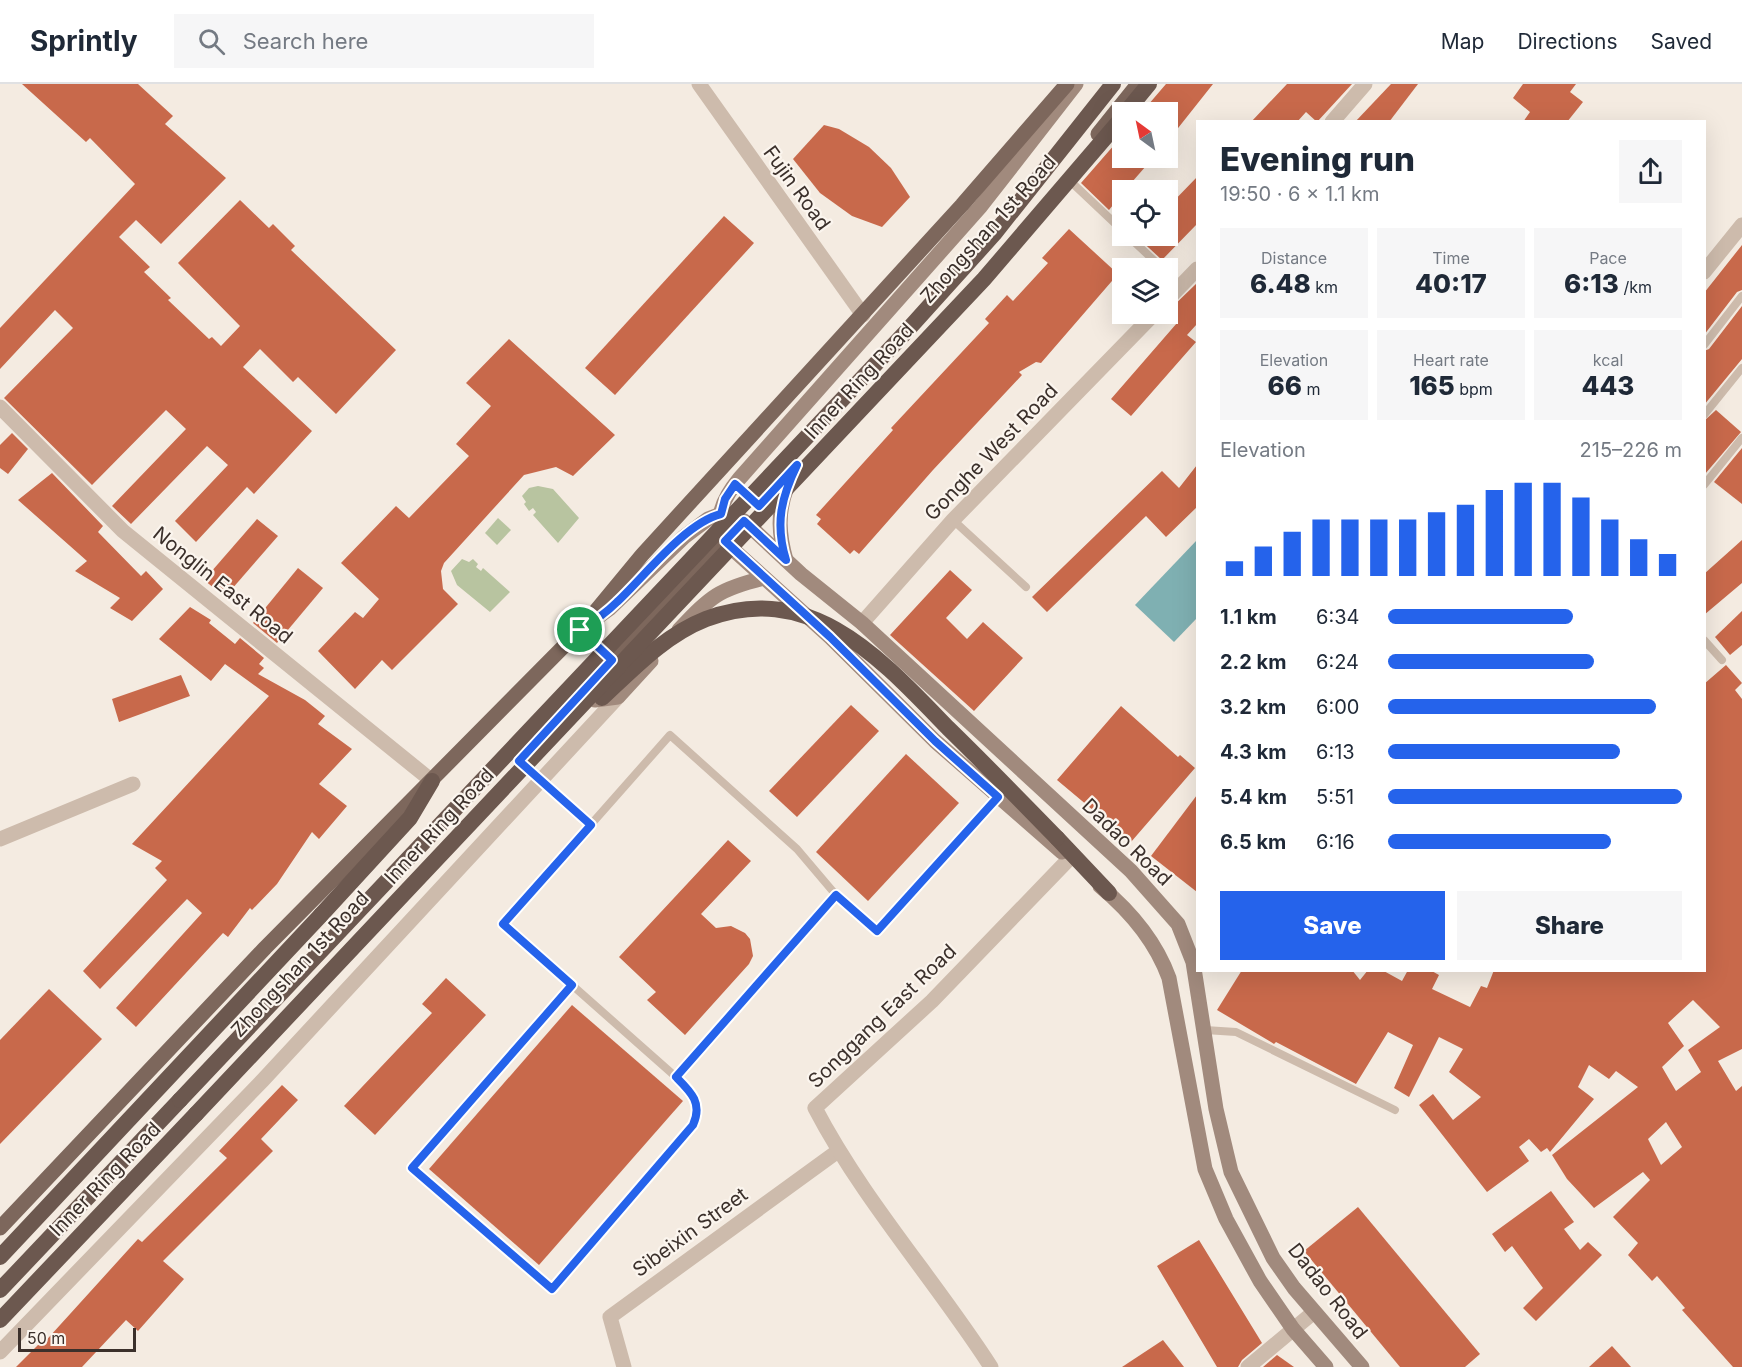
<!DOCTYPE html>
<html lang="en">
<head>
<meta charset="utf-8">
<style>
	:root { --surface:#fff; --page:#f6f6f7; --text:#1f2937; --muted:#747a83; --line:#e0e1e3; --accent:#2563eb }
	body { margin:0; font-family:Inter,sans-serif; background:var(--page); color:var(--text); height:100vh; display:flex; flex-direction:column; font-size:22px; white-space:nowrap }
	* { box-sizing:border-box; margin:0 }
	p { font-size:20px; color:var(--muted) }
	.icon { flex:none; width:33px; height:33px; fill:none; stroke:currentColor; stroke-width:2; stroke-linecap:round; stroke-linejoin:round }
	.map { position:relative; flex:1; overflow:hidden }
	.sheet { position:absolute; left:1196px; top:36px; width:510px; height:852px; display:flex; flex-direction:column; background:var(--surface); border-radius:0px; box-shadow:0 6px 24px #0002 }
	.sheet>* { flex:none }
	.needle { width:39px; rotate:327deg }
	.fabs { position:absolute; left:1112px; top:18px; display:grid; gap:12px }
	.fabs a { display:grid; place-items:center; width:66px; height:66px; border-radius:0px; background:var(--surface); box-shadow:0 6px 24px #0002; font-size:30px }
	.scale { position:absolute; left:18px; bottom:15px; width:118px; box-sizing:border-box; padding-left:6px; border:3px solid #3b302b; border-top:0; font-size:16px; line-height:21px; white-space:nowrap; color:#3b302b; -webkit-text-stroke:4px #fbf5ee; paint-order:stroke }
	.pin { position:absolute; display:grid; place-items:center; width:51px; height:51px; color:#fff; margin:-26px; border:3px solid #fff; border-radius:50%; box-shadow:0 2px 6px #0007 }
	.round { display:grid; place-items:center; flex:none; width:63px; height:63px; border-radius:0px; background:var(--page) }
	.head { display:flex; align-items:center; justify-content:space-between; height:102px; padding:0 24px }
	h1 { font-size:33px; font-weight:800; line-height:45px }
	.stats { display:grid; grid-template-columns:repeat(3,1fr); gap:9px; height:102px; padding:6px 24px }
	.stats div { display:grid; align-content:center; border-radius:0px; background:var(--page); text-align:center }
	.stats b { font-size:26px; font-weight:800 }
	.stats small { font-size:16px; font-weight:400 }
	.stats p { font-size:16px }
	.chart { height:168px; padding:12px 24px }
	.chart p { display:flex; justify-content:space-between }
	.chart svg { width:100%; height:108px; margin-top:6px; stroke:var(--accent); stroke-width:6 }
	.action { display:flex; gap:12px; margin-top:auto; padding:12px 24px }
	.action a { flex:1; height:69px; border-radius:0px; background:var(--accent); color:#fff; font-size:24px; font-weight:800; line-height:69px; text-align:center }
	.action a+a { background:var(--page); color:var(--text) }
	ul { padding:0 24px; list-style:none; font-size:20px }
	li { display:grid; grid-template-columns:96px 72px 1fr; align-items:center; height:45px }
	li i { height:15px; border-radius:8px; background:var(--accent) }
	header { display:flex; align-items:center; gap:36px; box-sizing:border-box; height:84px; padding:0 30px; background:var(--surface); border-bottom:2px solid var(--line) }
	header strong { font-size:28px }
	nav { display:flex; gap:33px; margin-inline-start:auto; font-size:21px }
	.search { width:420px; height:54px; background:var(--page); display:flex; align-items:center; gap:15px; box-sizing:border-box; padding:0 21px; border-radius:0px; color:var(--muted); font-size:22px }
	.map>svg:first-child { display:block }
	.green { fill:#b8c4a0 }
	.water { fill:#7fb0b2 }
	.building { fill:#c8694b; fill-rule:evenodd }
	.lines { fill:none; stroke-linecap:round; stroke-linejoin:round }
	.service { stroke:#cdbbac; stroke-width:8 }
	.minor { stroke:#cdbbac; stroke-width:15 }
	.tertiary { stroke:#cdbbac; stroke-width:15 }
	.secondary { stroke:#a18a7d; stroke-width:15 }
	.primary { stroke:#7d675c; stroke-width:15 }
	.trunk { stroke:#6c584f; stroke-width:16 }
	.trunk-bridge { stroke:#6c584f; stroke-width:16 }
	.route-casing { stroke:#fff; stroke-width:12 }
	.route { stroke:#2563eb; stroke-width:8 }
	.labels { text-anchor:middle; stroke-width:4.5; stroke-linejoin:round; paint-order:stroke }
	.street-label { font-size:20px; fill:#3b302b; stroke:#fbf5ee }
</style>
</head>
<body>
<header>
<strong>Sprintly</strong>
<div class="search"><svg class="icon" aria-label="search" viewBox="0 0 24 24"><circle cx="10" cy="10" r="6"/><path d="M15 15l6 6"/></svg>Search here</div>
<nav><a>Map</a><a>Directions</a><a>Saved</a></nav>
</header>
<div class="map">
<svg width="1742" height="1283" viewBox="0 0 1742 1283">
	<rect width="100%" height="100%" fill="#f4ebe1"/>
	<g class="green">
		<polygon points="538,402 553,405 579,434 558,459 533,431 536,428 533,424 529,427 524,420 526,418 522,412 529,404"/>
		<polygon points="498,434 511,446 497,461 485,449"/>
		<polygon points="462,475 469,478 473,475 478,480 476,483 481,487 483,484 510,508 490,528 457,501 451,487"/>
	</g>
	<polygon class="water" points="1197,456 1197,534 1174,558 1135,521"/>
	<g class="building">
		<polygon points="22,0 138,0 173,32 165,40 226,94 161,160 136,136 119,153 150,183 144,188 171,214 168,216 209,255 212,253 221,262 240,242 178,179 240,116 269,144 273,140 295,162 291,166 396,266 336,330 298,293 293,298 260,265 243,283 312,347 254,410 247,403 196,458 175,437 228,381 207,362 131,440 112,422 186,345 166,326 92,401 4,314 73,244 55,226 0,285 0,244 135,100 90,54 86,58"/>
		<polygon points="1166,0 1213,0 1167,58 1167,28 1142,28"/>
		<polygon points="1287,0 1352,0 1317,38 1306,28 1297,38 1251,38"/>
		<polygon points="1391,0 1418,0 1389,38 1355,38"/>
		<polygon points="1523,0 1576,0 1570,8 1583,18 1567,38 1523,38 1530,28 1513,14"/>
		<polygon points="824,41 839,45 869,63 891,84 910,113 882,143 852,132 820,109 793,75"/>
		<polygon points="1122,52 1122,74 1153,74 1125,106 1122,106 1122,110 1109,126 1081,99"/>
		<polygon points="1197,93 1197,140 1162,176 1136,152 1167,152 1167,124"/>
		<polygon points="724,132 754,159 615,311 585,284"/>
		<polygon points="1069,145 1118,190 1041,279 1036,278 1019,288 1022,291 933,386 859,470 854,466 850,470 817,440 821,435 816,431 893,346 891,344 989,239 985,235 1007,211 1013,217 1048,179 1042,174"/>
		<polygon points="1742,161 1742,206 1737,208 1704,251 1704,209"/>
		<polygon points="1197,199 1197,240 1187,251 1196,258 1131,332 1111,315 1177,239 1167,228"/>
		<polygon points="1742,222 1742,275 1704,321 1704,267 1709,265"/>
		<polygon points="509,255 615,351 573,392 556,383 524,391 444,479 441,487 443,505 458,520 392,586 382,576 355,605 318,567 355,528 363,534 379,515 341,479 396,422 409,434 469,372 456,360 491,322 466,299"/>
		<polygon points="1716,326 1741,348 1705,390 1704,337"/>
		<polygon points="12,349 28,365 8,390 0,384 0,361"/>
		<polygon points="1742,364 1742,420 1714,398"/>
		<polygon points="1197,381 1197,423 1166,453 1146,432 1047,528 1032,513 1162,387 1179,404"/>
		<polygon points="52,389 103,442 98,448 141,492 146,487 163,505 132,537 110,524 120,514 75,487 87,477 18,416"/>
		<polygon points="257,435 278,452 225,513 204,496"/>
		<polygon points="1742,456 1742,499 1704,531 1704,490"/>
		<polygon points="298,484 323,504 277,559 253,539"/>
		<polygon points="950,486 972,506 946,534 967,555 983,538 1023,574 974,627 890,551"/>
		<polygon points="190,523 211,536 209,539 235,560 240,554 264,574 259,580 264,584 258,590 305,616 325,632 318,640 352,665 319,700 347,722 319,755 312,748 277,800 252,826 250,824 228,853 223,849 136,943 116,924 202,829 187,815 100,905 83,887 167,796 155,784 162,777 132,760 269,612 225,580 211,597 159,555"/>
		<polygon points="1742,527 1742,561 1730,571 1715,553"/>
		<path d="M1726 581 1742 599 1735 606 1742 615V965L1718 977 1736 1007 1742 1002V1283H1733L1682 1226 1685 1224 1657 1192 1652 1197 1628 1171 1638 1159 1613 1133 1650 1096 1643 1088 1594 1124 1567 1095 1552 1071 1638 1003 1616 987 1609 995 1589 981 1578 1003 1594 1015 1550 1068 1547 1064 1541 1068 1529 1055 1519 1063 1529 1077 1487 1108 1419 1021 1433 1010 1453 1036 1481 1013 1449 988 1463 965 1439 953 1409 1013 1394 1004 1413 961 1388 948 1356 1000 1276 958 1274 960 1271 958 1217 926 1242 886H1352L1360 896 1368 886H1382L1402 897 1408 886H1430L1439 891 1432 905 1470 923 1481 902 1487 904 1494 886H1704V600ZM1693 916 1720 943 1688 966 1701 988 1676 1007 1662 983 1684 962 1668 939ZM1666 1038 1682 1063 1661 1081 1648 1055Z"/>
		<polygon points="181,591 190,612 119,638 112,615"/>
		<polygon points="851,621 879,647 797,733 769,707"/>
		<polygon points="1121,622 1178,673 1180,671 1195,684 1131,758 1057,696"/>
		<polygon points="906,670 959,719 868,817 816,768"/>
		<polygon points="1197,711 1197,808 1151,772"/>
		<polygon points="728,756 751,777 701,830 716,844 731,842 745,849 750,855 753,872 749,880 685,951 647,916 656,908 619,873"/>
		<polygon points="446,894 486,931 375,1051 344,1022 432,929 422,920"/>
		<polygon points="49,905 102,955 0,1060 0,956"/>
		<polygon points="572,921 683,1017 539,1181 429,1085"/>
		<polygon points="282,1001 298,1016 261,1055 273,1067 163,1177 184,1195 138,1247 126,1236 82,1283 16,1283 39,1260 41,1262 138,1155 142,1158 227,1074 219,1067"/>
		<polygon points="1551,1107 1574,1138 1564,1145 1580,1166 1588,1158 1602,1171 1536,1237 1523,1224 1543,1204 1512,1162 1505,1168 1492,1150"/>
		<polygon points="1358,1123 1480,1270 1465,1283 1400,1283 1304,1167"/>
		<polygon points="1199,1156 1262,1259 1242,1276 1238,1283 1217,1283 1157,1182"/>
		<polygon points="1163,1256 1184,1283 1122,1283"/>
		<polygon points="1612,1262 1631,1283 1589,1283"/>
		<polygon points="1277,1271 1294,1283 1263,1283"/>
	</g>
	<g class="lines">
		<g class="service">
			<polyline points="1068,95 1122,146"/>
			<polyline points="1128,152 1162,184"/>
			<polyline points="1167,189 1181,202"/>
			<polyline points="1704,261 1742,212"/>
			<polyline points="1704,331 1742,284"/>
			<polyline points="1704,401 1742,354"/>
			<polyline points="953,436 1026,503"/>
			<polyline points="1704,556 1722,576"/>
			<polyline points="541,696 590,741"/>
			<path d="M572 901 412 1084 552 1205 687 1050C704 1022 697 1014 676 993L503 840 670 651 797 765 836 811 877 847 998 713"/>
			<polyline points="1205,946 1236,948 1395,1026"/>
			<polyline points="676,993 836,811"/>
		</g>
		<g class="minor">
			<polyline points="699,0 863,231"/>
			<polyline points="1332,38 1365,0"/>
			<polyline points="1704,188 1742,141"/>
			<polyline points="1167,216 1197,185"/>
			<polyline points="0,323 123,447 432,697"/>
			<polyline points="862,539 953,436 1154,230"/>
			<polyline points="0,755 133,700"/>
			<polyline points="624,1283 610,1233 838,1067"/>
			<path d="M991 1283C935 1196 863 1116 815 1024L932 917 1069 775"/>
			<polyline points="1248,1283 1314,1228"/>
		</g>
		<polyline class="tertiary" points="0,1268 263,996 618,613"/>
		<g class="secondary">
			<path d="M786 476C779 451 777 429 787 403"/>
			<path d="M679 546C711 512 719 505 764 494"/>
			<polyline points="612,576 580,546 609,525 684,453 708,435 721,430 744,437 801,490 862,539 1131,787 1178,840 1193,878 1216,1025 1231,1088 1273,1174 1294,1204 1362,1283"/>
			<polyline points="595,616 618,613 651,577"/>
			<path d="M1062 768 935 657 830 553 727 460C711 438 724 413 739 395L981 122 1076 0"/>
			<path d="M1100 802C1130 827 1156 858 1169 894L1205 1085 1226 1135 1260 1197 1293 1245 1326 1283"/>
		</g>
		<g class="primary">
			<polyline points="1098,50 1138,0"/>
			<polyline points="546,647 740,442"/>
			<polyline points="0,1144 265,864 580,546 642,471 962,121 1067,0"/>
		</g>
		<g class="trunk">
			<polyline points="1126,28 1149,0"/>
			<polyline points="1057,754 1109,809"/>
			<polyline points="321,831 410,734 432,697"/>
			<polyline points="0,1206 180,1016"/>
			<polyline points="0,1236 196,1030"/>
		</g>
		<g class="trunk-bridge">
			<path d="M602 614C633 585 665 551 706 535 811 495 882 576 948 644 985 680 1021 717 1057 754"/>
			<polyline points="180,1016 904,250 994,150 1113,0"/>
			<polyline points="196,1030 984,195 1122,34"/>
			<polyline points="0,1173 321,831"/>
		</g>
	</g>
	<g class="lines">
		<defs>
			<path id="route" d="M797 381C781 414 775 440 786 476L744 437 725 457 830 553 935 657 998 713 877 847 836 811 676 993C691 1008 703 1019 693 1041L552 1205 412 1084 572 901 503 840 591 741 519 677 612 576 580 546C593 538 606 529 617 518 644 493 685 439 721 430L725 415 735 400 759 422Z"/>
		</defs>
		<use href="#route" class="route-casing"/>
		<use href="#route" class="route"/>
	</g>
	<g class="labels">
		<g class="street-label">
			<text transform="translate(797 104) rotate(54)" y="7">Fujin Road</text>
			<text transform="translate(988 145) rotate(-48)" y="7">Zhongshan 1st Road</text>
			<text transform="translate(859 297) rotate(-47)" y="7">Inner Ring Road</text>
			<text transform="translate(991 368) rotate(-46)" y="7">Gonghe West Road</text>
			<text transform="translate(223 501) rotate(39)" y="7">Nonglin East Road</text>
			<text transform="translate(439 742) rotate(-47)" y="7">Inner Ring Road</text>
			<text transform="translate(1127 758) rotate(44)" y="7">Dadao Road</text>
			<text transform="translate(300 880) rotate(-47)" y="7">Zhongshan 1st Road</text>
			<text transform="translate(882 932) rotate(-44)" y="7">Songgang East Road</text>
			<text transform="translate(105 1095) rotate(-46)" y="7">Inner Ring Road</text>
			<text transform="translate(690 1148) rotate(-36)" y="7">Sibeixin Street</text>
			<text transform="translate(1328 1207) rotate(52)" y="7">Dadao Road</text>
		</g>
	</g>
</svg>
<div class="fabs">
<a><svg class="needle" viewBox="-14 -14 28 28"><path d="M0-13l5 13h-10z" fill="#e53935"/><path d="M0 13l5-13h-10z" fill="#747a83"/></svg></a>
<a><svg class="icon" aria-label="locate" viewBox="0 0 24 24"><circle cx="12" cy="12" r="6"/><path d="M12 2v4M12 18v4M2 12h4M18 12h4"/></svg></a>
<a><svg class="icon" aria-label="layers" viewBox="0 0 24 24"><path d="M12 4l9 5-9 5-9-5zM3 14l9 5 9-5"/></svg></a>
</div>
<div class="scale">50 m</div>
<div class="pin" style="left:580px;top:546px;background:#1e9e55"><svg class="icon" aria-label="arrive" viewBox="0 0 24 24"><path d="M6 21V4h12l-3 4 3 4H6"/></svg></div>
<section class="sheet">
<div class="head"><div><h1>Evening run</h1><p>19:50 · 6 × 1.1 km</p></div><a class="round"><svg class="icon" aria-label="share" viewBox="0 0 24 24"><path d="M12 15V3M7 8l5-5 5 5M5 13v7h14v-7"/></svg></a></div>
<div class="stats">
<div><p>Distance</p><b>6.48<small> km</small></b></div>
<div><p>Time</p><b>40:17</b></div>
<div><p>Pace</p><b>6:13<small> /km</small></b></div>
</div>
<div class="stats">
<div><p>Elevation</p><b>66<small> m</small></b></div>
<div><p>Heart rate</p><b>165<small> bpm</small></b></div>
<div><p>kcal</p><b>443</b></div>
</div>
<div class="chart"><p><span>Elevation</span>215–226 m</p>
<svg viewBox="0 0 160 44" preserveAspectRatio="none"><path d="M5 44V38M15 44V32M25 44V26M35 44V21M45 44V21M55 44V21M65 44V21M75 44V18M85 44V15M95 44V9M105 44V6M115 44V6M125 44V12M135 44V21M145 44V29M155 44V35"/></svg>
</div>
<ul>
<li><b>1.1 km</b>6:34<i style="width:63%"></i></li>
<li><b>2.2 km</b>6:24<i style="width:70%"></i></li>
<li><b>3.2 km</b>6:00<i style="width:91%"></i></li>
<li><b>4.3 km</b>6:13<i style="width:79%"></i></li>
<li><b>5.4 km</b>5:51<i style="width:100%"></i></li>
<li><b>6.5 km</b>6:16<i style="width:76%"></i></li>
</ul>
<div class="action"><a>Save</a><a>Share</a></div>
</section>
</div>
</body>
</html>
